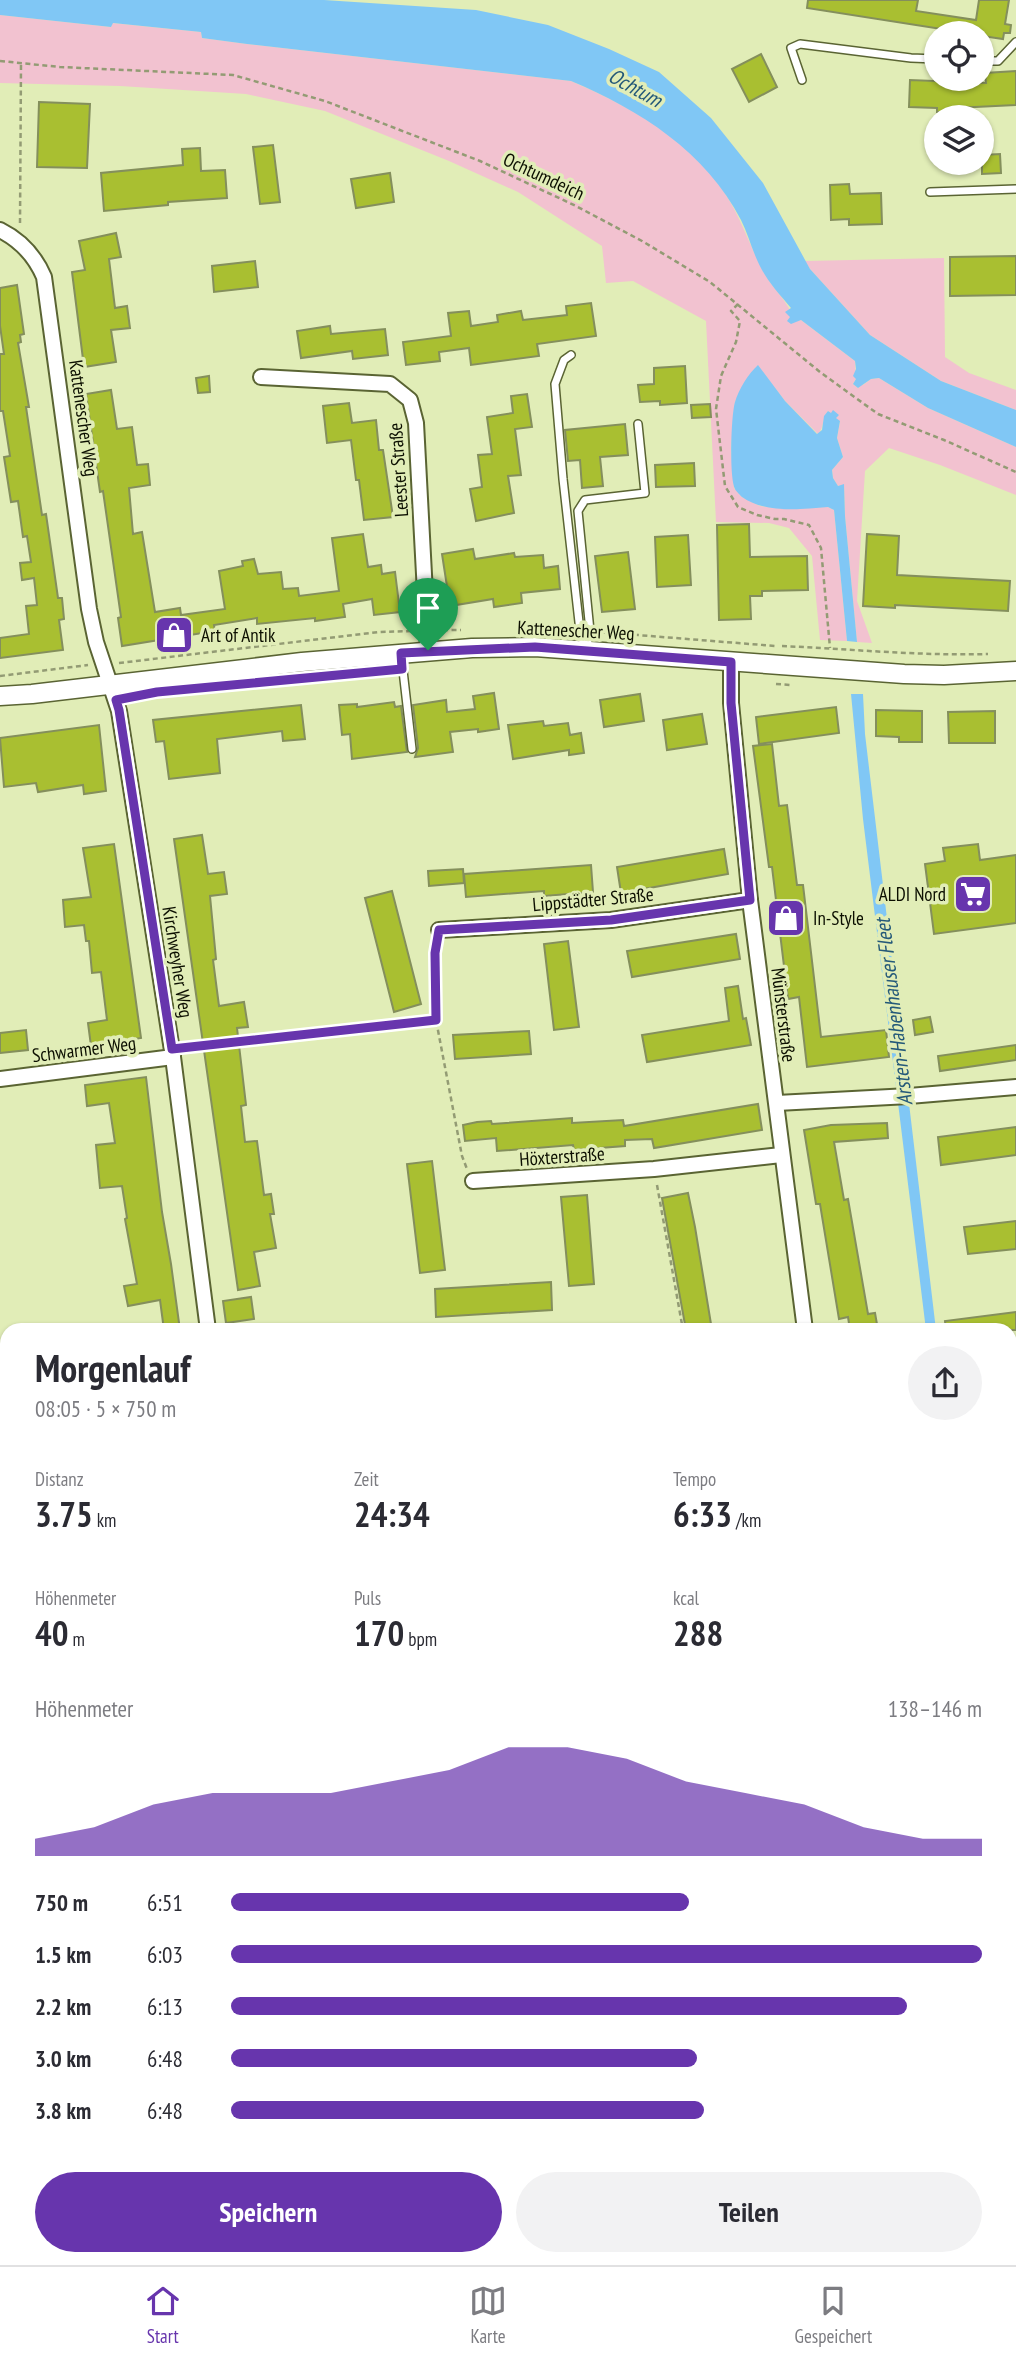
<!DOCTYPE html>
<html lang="de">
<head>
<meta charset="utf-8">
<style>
	:root { --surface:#fff; --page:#f2f2f3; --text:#2b2b33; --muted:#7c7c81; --line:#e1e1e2; --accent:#6735ad }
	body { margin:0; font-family:"PT Sans Narrow",sans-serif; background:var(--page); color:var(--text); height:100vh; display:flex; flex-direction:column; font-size:26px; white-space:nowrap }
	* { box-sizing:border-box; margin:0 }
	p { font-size:23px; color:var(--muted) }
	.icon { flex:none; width:38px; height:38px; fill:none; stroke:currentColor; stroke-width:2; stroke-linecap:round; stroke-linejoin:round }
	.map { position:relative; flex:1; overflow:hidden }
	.panel { position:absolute; left:0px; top:1323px; width:1017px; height:943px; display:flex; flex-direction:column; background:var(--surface); border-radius:21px 21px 0 0; box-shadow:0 2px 5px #0004 }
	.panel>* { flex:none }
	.controls { position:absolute; left:924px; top:21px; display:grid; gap:14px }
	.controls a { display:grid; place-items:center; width:70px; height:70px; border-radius:50%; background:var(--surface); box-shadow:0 2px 5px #0004; font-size:35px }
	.pin { position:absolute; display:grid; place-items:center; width:60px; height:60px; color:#fff; margin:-72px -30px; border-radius:50% 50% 50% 0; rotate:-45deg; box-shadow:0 0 7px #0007 }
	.pin .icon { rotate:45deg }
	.round { display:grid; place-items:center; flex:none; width:74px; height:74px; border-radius:37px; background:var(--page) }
	.overview { display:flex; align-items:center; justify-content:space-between; height:119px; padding:0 35px }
	h1 { font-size:38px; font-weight:700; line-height:52px }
	.stats { display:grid; grid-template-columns:repeat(3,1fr); gap:10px; height:119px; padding:7px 35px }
	.stats div { display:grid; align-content:center }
	.stats b { font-size:35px; font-weight:700 }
	.stats small { font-size:19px; font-weight:400 }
	.stats p { font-size:19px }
	.chart { height:196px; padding:14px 35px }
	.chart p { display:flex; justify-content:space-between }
	.chart svg { width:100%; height:126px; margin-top:7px; fill:var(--accent); opacity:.7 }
	.action { display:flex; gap:14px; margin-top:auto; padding:14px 35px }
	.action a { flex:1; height:80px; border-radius:42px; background:var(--accent); color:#fff; font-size:28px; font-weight:700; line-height:80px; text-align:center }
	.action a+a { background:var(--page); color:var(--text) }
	ul { padding:0 35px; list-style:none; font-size:23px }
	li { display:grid; grid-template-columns:112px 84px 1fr; align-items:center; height:52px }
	li i { height:18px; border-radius:9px; background:var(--accent) }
	.dock { display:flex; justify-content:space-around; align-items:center; height:98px; border-top:2px solid var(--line); background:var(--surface); font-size:19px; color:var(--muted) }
	.dock a { display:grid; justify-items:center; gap:4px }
	.dock .selected { color:var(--accent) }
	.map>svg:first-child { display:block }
	.green { fill:#f2c2d0 }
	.water { fill:#80c7f5 }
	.building { fill:#a9bf31; stroke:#848f5c; stroke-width:2 }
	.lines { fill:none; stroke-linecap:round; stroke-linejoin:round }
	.service-casing { stroke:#5a6433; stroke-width:10 }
	.minor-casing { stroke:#5a6433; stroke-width:18 }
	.tertiary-casing { stroke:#5a6433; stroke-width:21 }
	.path { stroke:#939b74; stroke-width:2.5; stroke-dasharray:5 3.5; stroke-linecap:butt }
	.service { stroke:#fff; stroke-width:7 }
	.minor { stroke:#fff; stroke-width:14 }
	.tertiary { stroke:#fff; stroke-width:18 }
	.route-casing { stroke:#fff; stroke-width:14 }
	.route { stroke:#6735ad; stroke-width:9 }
	.labels { text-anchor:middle; stroke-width:7; stroke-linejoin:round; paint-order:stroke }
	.street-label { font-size:19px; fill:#0c0f00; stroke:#e1edb7 }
	.poi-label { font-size:19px; fill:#0c0f00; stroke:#e1edb7; text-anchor:start }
	.water-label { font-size:21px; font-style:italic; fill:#245979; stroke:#e1edb7 }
</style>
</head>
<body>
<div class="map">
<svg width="1016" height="2265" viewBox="0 0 1016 2265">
	<rect width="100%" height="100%" fill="#e1edb7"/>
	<g class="green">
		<path d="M0 15 111 27 112 23 201 32 202 38 247 44 571 81C625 104 684 136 719 185 738 210 747 239 761 267 770 287 788 300 795 321L801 320 855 361 856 379 853 384 858 388 862 384 863 385 871 379 879 378 928 408 1016 447V495L940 465 889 448 865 471 857 601 872 643 857 642 845 516 844 485 838 486 833 478 832 470 843 457 837 438 840 422 828 411C822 419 824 428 818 434L785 401 758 366 735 402 731 448 734 488 742 497 760 506 775 508 828 507 834 510 847 641 820 640 812 556 789 528 769 523 716 522 706 321 633 281 606 283 602 246 518 192 449 161 325 111 246 94 120 86 0 83Z"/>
		<polygon points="944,258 945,357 969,373 1016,390 1016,410 941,381 870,335 810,269 805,261"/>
		<polygon points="1016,1578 1016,2265 983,2265 981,2259 1010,2259 1010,1579"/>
		<polygon points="7,2051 7,2185 0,2190 0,2054"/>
	</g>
	<g class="water">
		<path d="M0 0H324L476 10 548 25 609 49 659 72 711 118 763 183 810 269 870 335 941 381 1016 410V447L928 408 879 378 871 379 858 388 853 384 856 379 853 376 856 369 855 361 801 320 791 324 787 321 790 317 785 312 791 308C781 296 769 283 762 270 753 254 749 236 741 220 706 152 640 110 571 81L247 44 202 38 201 32 113 23 111 27 0 15Z"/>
		<path d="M758 365 785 401 817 434 822 430 824 416 828 411 831 413 833 410 839 415 836 418 840 421 837 438 843 457 832 470 833 478 838 486 844 484 845 516 857 642 847 641 834 510 828 507C801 509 766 514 742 497 742 497 735 490 735 489 729 479 731 415 735 402 739 389 748 374 758 365Z"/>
		<polygon points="851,694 863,694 865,734 936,1330 926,1330 863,819"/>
		<polygon points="1010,1958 1016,2011 1016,2095 1013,2071 1010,2066"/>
		<polygon points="1016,2141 1016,2175 1010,2174 1010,2147"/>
		<polygon points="141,2259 248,2259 249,2265 144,2265"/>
	</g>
	<g class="building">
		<polygon points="808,0 918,0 916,11 976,20 979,0 1009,0 1005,24 1011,25 1010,33 1004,33 1003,39 982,36 982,33 967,33 807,8"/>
		<polygon points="761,54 777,87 749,102 732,69"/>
		<polygon points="1016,71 1016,105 955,108 955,112 937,112 937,108 909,107 910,80 986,83 985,73"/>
		<polygon points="39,102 90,104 87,168 37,167"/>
		<polygon points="273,145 280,202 260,204 253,147"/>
		<polygon points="200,148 201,171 225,170 227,198 168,202 168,205 104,211 101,173 183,165 182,149"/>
		<polygon points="1000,154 1001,173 982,174 982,155"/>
		<polygon points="390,173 394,202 356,208 351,179"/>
		<polygon points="849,184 850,194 881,193 882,224 849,225 849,219 831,220 830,185"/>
		<polygon points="116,233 121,257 109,259 115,308 127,306 130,328 111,330 116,362 84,367 72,272 85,270 79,241"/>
		<polygon points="1016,256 1016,295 950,296 950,257"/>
		<polygon points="255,261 258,287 214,292 212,266"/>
		<polygon points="17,285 24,334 20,335 21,342 18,343 29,407 26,407 42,515 46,514 58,598 62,598 64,619 59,620 63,650 0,658 0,638 29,634 26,606 37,605 34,578 22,580 20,563 31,562 27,536 23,537 18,501 11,502 4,457 10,456 3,411 0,411 0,354 4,354 0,326 0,288"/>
		<polygon points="591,303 596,336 537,344 539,356 471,365 469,348 439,352 440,361 406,365 403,342 451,336 448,313 469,311 471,326 498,322 497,315 521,311 523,320 567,315 566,306"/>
		<polygon points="330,326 331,334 385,329 388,355 353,359 352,351 301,358 297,331"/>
		<polygon points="685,366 687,403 660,405 660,401 640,402 638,385 654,384 654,368"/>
		<polygon points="209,376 210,392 198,393 196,378"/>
		<polygon points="111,390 117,429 132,427 137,465 148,464 150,485 129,488 133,534 142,532 155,612 180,608 181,615 225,609 219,571 243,566 242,561 254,559 258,574 281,572 283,589 298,588 299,596 339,591 332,538 363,534 368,567 381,565 382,574 395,572 400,612 374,615 372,599 343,604 345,617 315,621 315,618 257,624 257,618 214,625 215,631 122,646 118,618 121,617 103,491 100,492 86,394"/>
		<polygon points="527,394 532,427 515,429 521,475 508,476 514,513 476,521 470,489 482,487 478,455 492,454 487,417 513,413 511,396"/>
		<polygon points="349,403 352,423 376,420 379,450 383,450 393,517 364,520 359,480 356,480 351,440 327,443 323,406"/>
		<polygon points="710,404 711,417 692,418 691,405"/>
		<polygon points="625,424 628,455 600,457 603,486 582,488 580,460 568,461 565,430"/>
		<polygon points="694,463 695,486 656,487 655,465"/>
		<polygon points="749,524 750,557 807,556 808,590 762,591 762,596 750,596 751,619 719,620 717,525"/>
		<polygon points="867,534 899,536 897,575 1010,581 1008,611 895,605 895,608 863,606"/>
		<polygon points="688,535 691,585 657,587 655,537"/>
		<polygon points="473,549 475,559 514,553 515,557 543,555 544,568 558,566 560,589 521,593 522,603 494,607 493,599 450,606 442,554"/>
		<polygon points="628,552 635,609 602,612 595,556"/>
		<polygon points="494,693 499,729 478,732 478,729 450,732 453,752 415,757 418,748 413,705 446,700 447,712 475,709 473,696"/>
		<polygon points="640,694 644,721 604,727 600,700"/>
		<polygon points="394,702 395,707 401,706 407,752 352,759 350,734 342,735 339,705 357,704 357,707"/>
		<polygon points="301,705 305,739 283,741 282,731 217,739 220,773 169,779 164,741 156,742 153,720"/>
		<polygon points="836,707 839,733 759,744 756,717"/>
		<polygon points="876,710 922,711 922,742 899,742 899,737 876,736"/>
		<polygon points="995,711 995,743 949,743 948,712"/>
		<polygon points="702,714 707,744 667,750 663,720"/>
		<polygon points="543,721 544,726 568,723 570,735 581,733 584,753 569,755 569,750 513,759 508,725"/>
		<polygon points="99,725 106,791 84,794 83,785 38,792 36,783 4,787 0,738"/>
		<polygon points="772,744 779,806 787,805 797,885 803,885 821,1037 886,1030 889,1057 807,1067 799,997 788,999 772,867 769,867 753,746"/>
		<polygon points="202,835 208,874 224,872 227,894 210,896 216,959 213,960 219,1006 244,1002 248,1027 237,1028 246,1105 241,1106 245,1142 257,1141 264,1195 271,1194 274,1214 270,1214 276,1248 254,1252 260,1286 238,1290 174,839"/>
		<polygon points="114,844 141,1038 91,1046 88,1023 107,1020 101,972 92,973 89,941 86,941 84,925 65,927 63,900 91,897 83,848"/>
		<polygon points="978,844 980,860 1016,855 1016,923 934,934 925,864 945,861 943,848"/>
		<polygon points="724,849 728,874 621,893 617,867"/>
		<polygon points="591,865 593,892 544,896 544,891 466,897 464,874"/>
		<polygon points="463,869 464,883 429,886 428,871"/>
		<polygon points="392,891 421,1004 394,1012 365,898"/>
		<polygon points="736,934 740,959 632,977 627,951"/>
		<polygon points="568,941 579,1027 554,1030 544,944"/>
		<polygon points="738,986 743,1019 746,1018 751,1045 647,1062 642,1035 729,1021 725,988"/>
		<polygon points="930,1017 933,1032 915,1035 913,1020"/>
		<polygon points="26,1030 28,1050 0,1053 0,1033"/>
		<polygon points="529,1031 531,1054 455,1059 453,1035"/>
		<polygon points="1016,1045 1016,1060 940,1071 938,1056"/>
		<polygon points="146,1077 162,1212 171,1264 180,1330 164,1330 160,1300 128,1306 124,1286 137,1284 125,1219 127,1218 122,1186 100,1188 96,1145 115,1143 109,1103 87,1106 85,1085"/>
		<polygon points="758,1104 762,1130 654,1148 652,1139 625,1140 625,1146 574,1150 573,1145 497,1151 496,1138 465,1141 463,1125 477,1122 491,1121 492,1124 572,1118 572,1123 623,1120 624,1126"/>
		<polygon points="887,1123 888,1138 834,1142 844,1200 848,1199 868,1314 875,1313 878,1330 850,1330 848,1317 839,1319 820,1204 816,1204 804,1130 831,1125"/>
		<polygon points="1016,1127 1016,1155 941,1165 938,1137"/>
		<polygon points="432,1161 445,1270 420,1273 407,1164"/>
		<polygon points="688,1193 695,1227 712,1330 686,1330 662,1198"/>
		<polygon points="587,1195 594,1284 569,1286 561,1197"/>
		<polygon points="1016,1221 1016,1249 968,1254 964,1227"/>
		<polygon points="551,1282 552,1310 436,1317 435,1289"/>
		<polygon points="251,1297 254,1319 226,1323 223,1301"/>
		<polygon points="1016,1312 1016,1330 946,1330 945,1321"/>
	</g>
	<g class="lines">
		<defs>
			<g id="service">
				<polyline points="982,61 998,61 1016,42"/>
				<polyline points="802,80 791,48 800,44 911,58 936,59"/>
				<polyline points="930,192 1016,189"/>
				<polyline points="571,355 564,360 555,384 563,479 580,631 585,649"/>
				<polyline points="586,650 590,631 578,511 585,500 645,493 638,424"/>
				<polyline points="401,653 412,749"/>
				<polyline points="1010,1536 1016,1535"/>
				<polyline points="1010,1607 1016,1606"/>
				<polyline points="536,2259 539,2265"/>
				<polyline points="321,2265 330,2259"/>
			</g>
			<g id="minor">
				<path d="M0 230C20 240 35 256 44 277L89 609 96 642 119 711 173 1057 208 1330"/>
				<polyline points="261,377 390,384 410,400 416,423 428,650"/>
				<polyline points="731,662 731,703 750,900 805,1330"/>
				<polyline points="439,930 611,920 750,900"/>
				<polyline points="0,1079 173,1057"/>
				<polyline points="777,1103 909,1096 1016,1087"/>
				<polyline points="473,1181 654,1169 781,1155"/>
				<polyline points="1010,1369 1016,1369"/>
				<polyline points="0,1492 7,1491"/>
				<polyline points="0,1716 7,1715"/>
			</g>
			<polyline id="tertiary" points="0,696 32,694 302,662 472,648 535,647 904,674 944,675 1016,671"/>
		</defs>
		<use href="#service" class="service-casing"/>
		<use href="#minor" class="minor-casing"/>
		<use href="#tertiary" class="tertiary-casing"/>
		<g class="path">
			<polyline points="0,61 60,67 233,75 325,101 480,161 576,206 642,241 710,282 820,372 878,414 944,440 1016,472"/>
			<polyline points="20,223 21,63"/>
			<polyline points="738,304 731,311 740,321 736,342 721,376 716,409 725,486 738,507 757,515 775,519 784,519 809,525 821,548 830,648"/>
			<polyline points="443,630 461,630"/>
			<polyline points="600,632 775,646"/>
			<path d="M782 646C850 649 919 656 988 654"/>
			<polyline points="119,663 379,632 412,631"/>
			<polyline points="0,676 88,665"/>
			<polyline points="776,684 790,685"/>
			<polyline points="437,945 436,1020 462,1156 467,1169"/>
			<polyline points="185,1048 436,1020"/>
			<polyline points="657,1185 683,1330"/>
			<polyline points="1010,1635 1016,1634"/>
			<polyline points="4,1731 7,1743"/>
			<polyline points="1010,1825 1016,1826"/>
			<polyline points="1010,1858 1016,1913"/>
			<polyline points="0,1925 7,1921"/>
			<polyline points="0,2097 7,2094"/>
			<polyline points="0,2154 7,2150"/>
			<polyline points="1010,2198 1016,2208"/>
			<polyline points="118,2259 119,2265"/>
			<polyline points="653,2265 655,2259"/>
		</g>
		<use href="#service" class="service"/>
		<use href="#minor" class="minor"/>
		<use href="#tertiary" class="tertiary"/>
	</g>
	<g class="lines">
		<defs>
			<polygon id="route" points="535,647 731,662 731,703 750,900 611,920 439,930 435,953 436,1020 172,1049 119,710 116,700 157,692 402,669 401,653"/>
		</defs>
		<use href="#route" class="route-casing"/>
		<use href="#route" class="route"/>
	</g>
	<defs>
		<symbol id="shop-square" viewBox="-11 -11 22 22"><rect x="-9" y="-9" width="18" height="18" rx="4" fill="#6735ad" stroke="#e1edb7"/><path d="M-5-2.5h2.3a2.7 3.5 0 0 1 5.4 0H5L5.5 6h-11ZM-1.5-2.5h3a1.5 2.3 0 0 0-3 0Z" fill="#fff"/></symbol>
		<symbol id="supermarket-square" viewBox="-11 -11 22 22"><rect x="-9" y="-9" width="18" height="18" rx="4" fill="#6735ad" stroke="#e1edb7"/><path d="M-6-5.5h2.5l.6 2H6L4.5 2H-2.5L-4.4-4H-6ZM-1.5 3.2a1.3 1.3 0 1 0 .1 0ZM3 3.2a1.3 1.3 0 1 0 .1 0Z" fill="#fff"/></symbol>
	</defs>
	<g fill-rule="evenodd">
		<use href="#shop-square" x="152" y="613" width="44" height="44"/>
		<use href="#supermarket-square" x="951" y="872" width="44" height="44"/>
		<use href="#shop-square" x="764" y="896" width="44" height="44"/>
	</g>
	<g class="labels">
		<g class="street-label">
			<text transform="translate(544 176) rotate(25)" y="7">Ochtumdeich</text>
			<text transform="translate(84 418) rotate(82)" y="7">Kattenescher Weg</text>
			<text transform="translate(398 470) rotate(-94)" y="7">Leester Straße</text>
			<text transform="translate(576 630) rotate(3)" y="7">Kattenescher Weg</text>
			<text transform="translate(593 899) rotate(-5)" y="7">Lippstädter Straße</text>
			<text transform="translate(178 962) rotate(81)" y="7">Kirchweyher Weg</text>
			<text transform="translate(784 1015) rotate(83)" y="7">Münsterstraße</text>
			<text transform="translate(84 1049) rotate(-7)" y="7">Schwarmer Weg</text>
			<text transform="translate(562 1156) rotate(-4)" y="7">Höxterstraße</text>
		</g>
		<g class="poi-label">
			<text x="201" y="642">Art of Antik</text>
			<text x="946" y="901" text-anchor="end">ALDI Nord</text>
			<text x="813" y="925">In-Style</text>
		</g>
		<g class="water-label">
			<text transform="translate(635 88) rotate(29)" y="7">Ochtum</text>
			<text transform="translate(894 1012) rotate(-97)" y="7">Arsten-Habenhauser Fleet</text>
		</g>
	</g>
</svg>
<div class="controls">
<a><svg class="icon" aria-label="locate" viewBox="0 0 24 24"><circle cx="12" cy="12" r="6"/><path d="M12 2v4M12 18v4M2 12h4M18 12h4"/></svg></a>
<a><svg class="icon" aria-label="layers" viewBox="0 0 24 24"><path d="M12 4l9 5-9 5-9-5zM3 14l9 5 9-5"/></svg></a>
</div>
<div class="pin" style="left:428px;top:650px;background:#1e9e55"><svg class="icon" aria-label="arrive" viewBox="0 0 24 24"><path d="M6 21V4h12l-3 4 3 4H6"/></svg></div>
<section class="panel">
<div class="overview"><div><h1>Morgenlauf</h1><p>08:05 · 5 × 750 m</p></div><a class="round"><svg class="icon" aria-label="share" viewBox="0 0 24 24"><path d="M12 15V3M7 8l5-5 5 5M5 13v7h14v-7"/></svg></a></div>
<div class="stats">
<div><p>Distanz</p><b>3.75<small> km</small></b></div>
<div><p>Zeit</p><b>24:34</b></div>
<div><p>Tempo</p><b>6:33<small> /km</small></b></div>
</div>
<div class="stats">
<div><p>Höhenmeter</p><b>40<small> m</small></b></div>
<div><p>Puls</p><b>170<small> bpm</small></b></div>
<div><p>kcal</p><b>288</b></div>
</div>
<div class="chart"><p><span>Höhenmeter</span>138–146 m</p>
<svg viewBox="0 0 160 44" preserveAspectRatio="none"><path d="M0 44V38L10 34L20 26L30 22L40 22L50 22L60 18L70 14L80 6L90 6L100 10L110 18L120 22L130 26L140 34L150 38L160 38V44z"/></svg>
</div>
<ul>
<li><b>750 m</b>6:51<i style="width:61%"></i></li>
<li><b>1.5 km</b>6:03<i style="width:100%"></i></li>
<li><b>2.2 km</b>6:13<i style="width:90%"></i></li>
<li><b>3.0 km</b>6:48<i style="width:62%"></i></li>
<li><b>3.8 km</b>6:48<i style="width:63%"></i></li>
</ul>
<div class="action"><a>Speichern</a><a>Teilen</a></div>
</section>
</div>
<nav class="dock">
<a class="selected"><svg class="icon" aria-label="home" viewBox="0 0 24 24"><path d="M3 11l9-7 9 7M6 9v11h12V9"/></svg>Start</a>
<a><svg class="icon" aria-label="map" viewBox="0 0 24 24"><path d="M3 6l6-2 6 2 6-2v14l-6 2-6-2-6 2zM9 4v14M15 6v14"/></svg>Karte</a>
<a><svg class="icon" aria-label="saved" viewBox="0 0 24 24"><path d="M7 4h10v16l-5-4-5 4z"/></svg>Gespeichert</a>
</nav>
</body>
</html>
